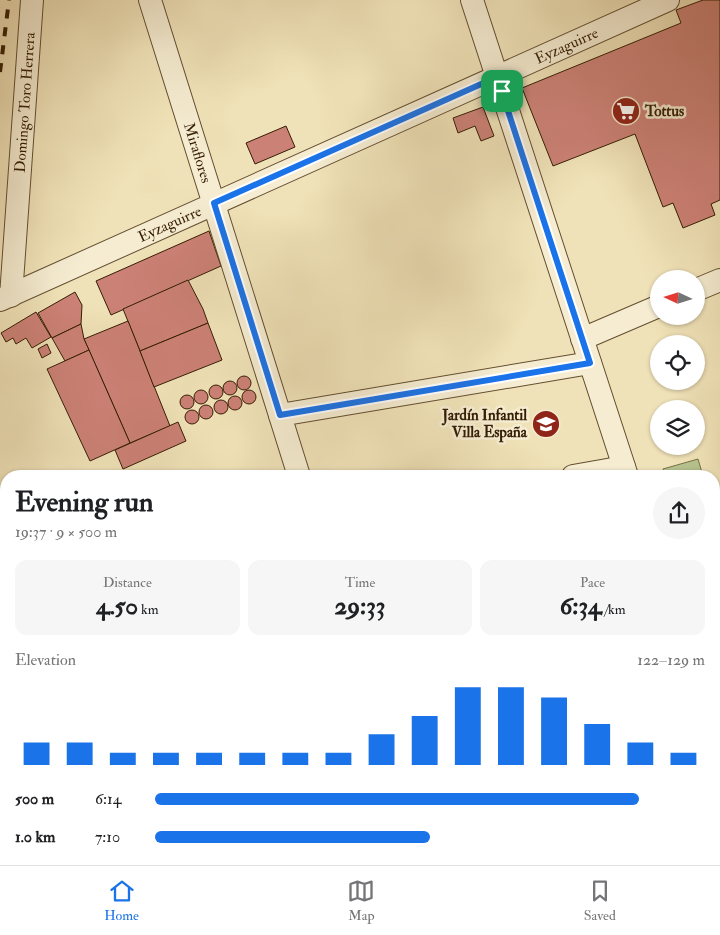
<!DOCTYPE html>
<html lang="en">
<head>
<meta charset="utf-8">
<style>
	:root { --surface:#fff; --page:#f6f6f6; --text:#202124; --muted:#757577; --line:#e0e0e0; --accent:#1a73e8 }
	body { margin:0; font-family:"IM FELL Double Pica",serif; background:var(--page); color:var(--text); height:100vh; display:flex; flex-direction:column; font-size:19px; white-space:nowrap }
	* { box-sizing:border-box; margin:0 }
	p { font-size:16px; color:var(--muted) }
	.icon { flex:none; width:28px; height:28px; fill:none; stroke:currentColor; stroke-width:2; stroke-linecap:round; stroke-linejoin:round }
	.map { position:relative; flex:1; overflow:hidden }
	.panel { position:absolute; left:0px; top:470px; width:720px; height:395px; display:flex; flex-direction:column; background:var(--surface); border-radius:20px 20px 0 0; box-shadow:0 1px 4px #0004 }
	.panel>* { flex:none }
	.needle { width:32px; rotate:274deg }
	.fabs { position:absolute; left:650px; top:270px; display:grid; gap:10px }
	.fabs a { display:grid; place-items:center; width:55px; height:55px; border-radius:50%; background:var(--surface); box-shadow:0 1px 4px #0004; font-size:25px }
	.pin { position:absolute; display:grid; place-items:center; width:42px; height:42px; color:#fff; margin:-21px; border-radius:10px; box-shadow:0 2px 8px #0006 }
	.round { display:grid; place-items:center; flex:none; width:52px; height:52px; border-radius:26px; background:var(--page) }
	.head { display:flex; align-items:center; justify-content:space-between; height:85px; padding:0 15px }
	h1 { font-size:28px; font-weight:800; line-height:38px }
	.figures { display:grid; grid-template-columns:repeat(3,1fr); gap:8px; height:85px; padding:5px 15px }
	.figures div { display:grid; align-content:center; border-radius:12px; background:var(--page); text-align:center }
	.figures b { font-size:25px; font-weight:800 }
	.figures small { font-size:14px; font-weight:400 }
	.figures p { font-size:14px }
	.chart { height:140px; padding:10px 15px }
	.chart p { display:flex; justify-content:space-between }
	.chart svg { width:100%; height:90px; margin-top:5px; stroke:var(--accent); stroke-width:6 }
	ul { padding:0 15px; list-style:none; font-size:16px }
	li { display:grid; grid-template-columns:80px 60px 1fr; align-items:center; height:38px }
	li i { height:12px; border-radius:6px; background:var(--accent) }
	.menu { display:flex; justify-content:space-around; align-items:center; height:70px; border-top:1px solid var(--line); background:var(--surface); font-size:14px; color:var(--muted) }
	.menu a { display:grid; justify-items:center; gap:2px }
	.menu .selected { color:var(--accent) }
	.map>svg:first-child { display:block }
	.green { fill:#b7c490; stroke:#76704a }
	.building { fill:#cc8176; stroke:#341d03 }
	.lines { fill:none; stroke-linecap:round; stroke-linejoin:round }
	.minor-casing { stroke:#634e30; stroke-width:24 }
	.minor { stroke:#f5ecd1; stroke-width:22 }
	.rail { stroke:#341d03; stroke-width:4; stroke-dasharray:9 9; stroke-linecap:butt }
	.route-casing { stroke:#fff; stroke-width:10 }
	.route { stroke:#1a73e8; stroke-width:6 }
	.labels { text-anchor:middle; stroke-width:5; stroke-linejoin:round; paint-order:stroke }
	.street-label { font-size:15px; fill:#341d03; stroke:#f5ecd1 }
	.poi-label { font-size:15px; font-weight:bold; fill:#341d03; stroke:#f5ecd1; text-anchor:start }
</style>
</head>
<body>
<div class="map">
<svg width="720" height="865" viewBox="0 0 720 865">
	<rect width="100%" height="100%" fill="#f0e2b8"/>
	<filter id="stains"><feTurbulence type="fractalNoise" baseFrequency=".004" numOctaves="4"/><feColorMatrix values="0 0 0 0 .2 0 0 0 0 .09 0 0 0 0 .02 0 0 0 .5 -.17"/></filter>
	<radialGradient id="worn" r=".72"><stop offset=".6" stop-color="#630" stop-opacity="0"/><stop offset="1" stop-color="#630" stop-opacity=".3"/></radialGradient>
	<g class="green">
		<polygon points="698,459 703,476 665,476 663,469"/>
		<polygon points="508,859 603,859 603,865 507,865"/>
	</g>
	<g class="building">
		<polygon points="703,0 720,0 720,200 711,204 715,215 683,228 673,203 663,207 635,134 553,166 522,88 681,23 676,10"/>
		<polygon points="483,107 494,136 481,141 475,126 458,133 453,118"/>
		<polygon points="286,126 295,147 255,164 246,143"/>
		<polygon points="209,231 221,266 111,315 96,281"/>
		<polygon points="188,280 203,309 208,323 140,351 123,309"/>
		<polygon points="75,292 82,305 81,324 52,338 38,313"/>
		<polygon points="36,312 51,337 32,348 26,338 16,344 13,338 6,342 1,333"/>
		<polygon points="128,321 170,426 130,443 84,339"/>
		<polygon points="208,323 222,360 154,387 140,351"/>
		<polygon points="81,324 84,339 89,350 65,361 52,338"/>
		<polygon points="47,344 51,353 42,358 38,349"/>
		<polygon points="89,350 130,443 90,461 47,369"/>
		<circle cx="244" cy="383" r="7"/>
		<circle cx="230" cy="388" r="7"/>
		<circle cx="216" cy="392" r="7"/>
		<circle cx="249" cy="397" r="7"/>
		<circle cx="201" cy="397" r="7"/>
		<circle cx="187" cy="402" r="7"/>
		<circle cx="235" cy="403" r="7"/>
		<circle cx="221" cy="407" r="7"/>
		<circle cx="206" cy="412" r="7"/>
		<circle cx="192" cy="417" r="7"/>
		<polygon points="178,422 186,441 123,469 115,450"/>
	</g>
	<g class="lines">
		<defs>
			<g id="minor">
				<path id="s1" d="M150 0 299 476"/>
				<polyline points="472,0 627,476"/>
				<polyline points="696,290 720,280"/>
				<path id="s2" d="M11 296 32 0"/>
				<path id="s3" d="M0 300 668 0"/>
				<polyline points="582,339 659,306"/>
				<polyline points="280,415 590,363"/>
				<polyline points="573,476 624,467"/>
				<polyline points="714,556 720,554"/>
			</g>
		</defs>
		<use href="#minor" class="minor-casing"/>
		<use href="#minor" class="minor"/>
		<polyline class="rail" points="0,72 9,0"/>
	</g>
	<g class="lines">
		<defs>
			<polygon id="route" points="497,77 590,363 280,415 214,203"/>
		</defs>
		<use href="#route" class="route-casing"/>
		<use href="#route" class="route"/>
	</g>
	<defs>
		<symbol id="supermarket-disc" viewBox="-11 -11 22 22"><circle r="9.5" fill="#8f2418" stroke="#f5ecd1"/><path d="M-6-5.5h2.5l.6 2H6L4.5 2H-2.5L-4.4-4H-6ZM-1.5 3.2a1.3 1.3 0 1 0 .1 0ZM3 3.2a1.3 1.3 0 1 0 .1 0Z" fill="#fff"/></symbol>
		<symbol id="school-disc" viewBox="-11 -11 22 22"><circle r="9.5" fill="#8f2418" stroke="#f5ecd1"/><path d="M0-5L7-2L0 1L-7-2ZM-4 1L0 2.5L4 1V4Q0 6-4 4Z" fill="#fff"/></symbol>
	</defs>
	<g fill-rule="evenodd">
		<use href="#supermarket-disc" x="610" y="95" width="32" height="32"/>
		<use href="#school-disc" x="530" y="408" width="32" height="32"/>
	</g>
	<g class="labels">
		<g class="street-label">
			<text dy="5" stroke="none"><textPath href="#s3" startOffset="621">Eyzaguirre</textPath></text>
			<text dy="5" stroke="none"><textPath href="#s2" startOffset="194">Domingo Toro Herrera</textPath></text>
			<text dy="5" stroke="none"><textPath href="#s1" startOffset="160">Miraflores</textPath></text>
			<text dy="5" stroke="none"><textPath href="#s3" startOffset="186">Eyzaguirre</textPath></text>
		</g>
		<g class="poi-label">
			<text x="645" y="116">Tottus</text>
			<text x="527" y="420" text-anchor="end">Jardín Infantil<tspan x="527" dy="17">Villa España</tspan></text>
		</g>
	</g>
	<rect width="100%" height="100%" filter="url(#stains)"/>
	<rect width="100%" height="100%" fill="url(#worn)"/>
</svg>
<div class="fabs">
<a><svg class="needle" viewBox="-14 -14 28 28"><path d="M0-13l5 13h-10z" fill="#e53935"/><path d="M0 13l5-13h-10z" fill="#757577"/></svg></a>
<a><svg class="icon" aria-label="locate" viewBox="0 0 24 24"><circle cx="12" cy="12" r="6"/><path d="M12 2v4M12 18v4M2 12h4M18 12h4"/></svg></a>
<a><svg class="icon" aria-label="layers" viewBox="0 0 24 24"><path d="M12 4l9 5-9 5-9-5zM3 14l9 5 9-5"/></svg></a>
</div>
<div class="pin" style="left:502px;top:91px;background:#1e9e55"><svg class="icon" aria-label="arrive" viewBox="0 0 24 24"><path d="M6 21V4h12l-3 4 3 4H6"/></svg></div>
<section class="panel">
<div class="head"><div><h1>Evening run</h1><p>19:37 · 9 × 500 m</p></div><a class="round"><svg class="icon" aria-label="share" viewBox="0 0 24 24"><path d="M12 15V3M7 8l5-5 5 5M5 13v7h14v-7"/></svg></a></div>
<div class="figures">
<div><p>Distance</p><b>4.50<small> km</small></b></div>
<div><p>Time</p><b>29:33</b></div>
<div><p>Pace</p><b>6:34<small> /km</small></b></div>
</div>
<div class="chart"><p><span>Elevation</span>122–129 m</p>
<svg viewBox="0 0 160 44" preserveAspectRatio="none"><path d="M5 44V33M15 44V33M25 44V38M35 44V38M45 44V38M55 44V38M65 44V38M75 44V38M85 44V29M95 44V20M105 44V6M115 44V6M125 44V11M135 44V24M145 44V33M155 44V38"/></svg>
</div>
<ul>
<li><b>500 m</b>6:14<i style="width:88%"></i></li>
<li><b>1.0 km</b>7:10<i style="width:50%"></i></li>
</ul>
</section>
</div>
<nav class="menu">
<a class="selected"><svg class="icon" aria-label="home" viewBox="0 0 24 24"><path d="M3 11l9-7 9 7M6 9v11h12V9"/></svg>Home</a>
<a><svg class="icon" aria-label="map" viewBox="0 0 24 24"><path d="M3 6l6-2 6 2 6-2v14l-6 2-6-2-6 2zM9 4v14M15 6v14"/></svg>Map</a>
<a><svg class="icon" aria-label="saved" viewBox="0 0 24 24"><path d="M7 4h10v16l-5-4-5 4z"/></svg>Saved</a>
</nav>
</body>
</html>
